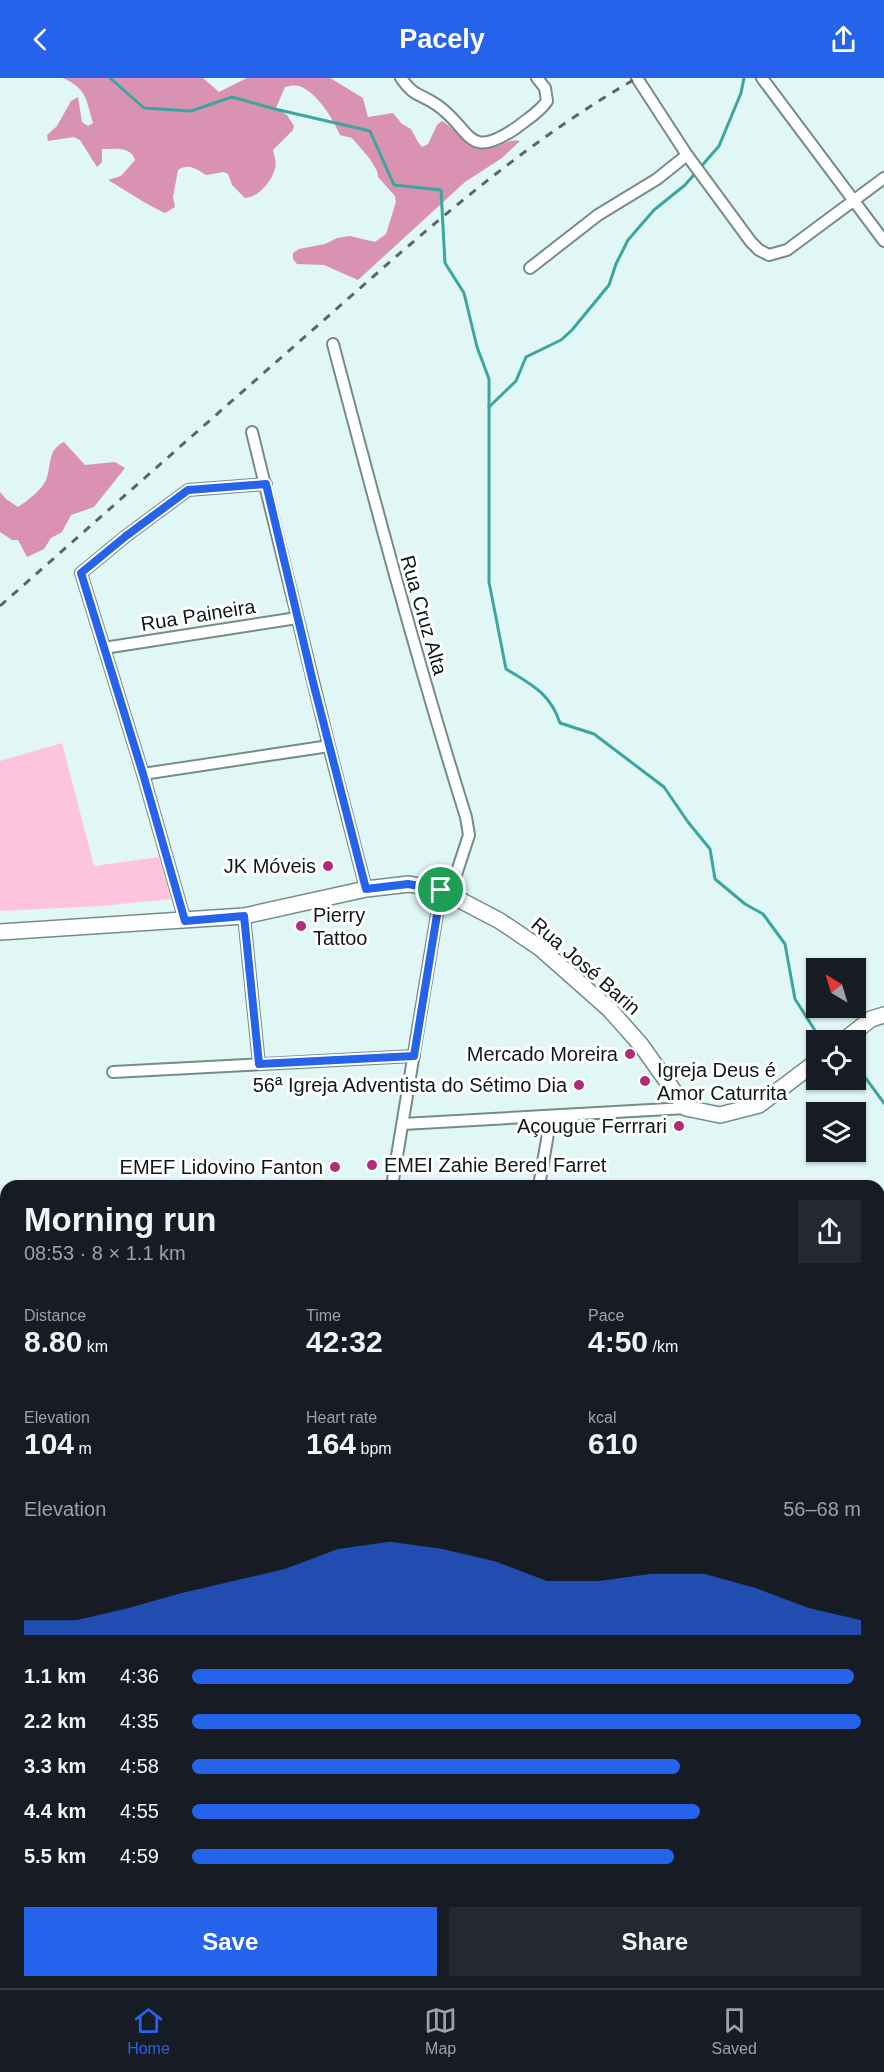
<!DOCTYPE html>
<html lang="en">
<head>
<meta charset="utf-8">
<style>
	:root { --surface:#171b24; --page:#242831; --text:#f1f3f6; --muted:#9ea1a6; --line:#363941; --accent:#2563eb }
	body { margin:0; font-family:Helvetica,sans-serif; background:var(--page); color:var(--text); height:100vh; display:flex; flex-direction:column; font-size:22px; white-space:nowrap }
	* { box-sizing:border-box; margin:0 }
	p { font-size:20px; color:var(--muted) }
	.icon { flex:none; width:33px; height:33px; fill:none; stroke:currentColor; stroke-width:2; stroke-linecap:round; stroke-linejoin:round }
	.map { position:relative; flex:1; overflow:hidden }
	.drawer { position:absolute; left:0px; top:1102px; width:885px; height:808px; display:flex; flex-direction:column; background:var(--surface); border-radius:18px 18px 0 0; box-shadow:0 2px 4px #0004 }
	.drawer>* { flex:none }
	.needle { width:39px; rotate:322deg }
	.buttons { position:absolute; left:806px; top:880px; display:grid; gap:12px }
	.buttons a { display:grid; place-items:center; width:60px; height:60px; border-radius:0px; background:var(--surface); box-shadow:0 2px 4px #0004; font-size:30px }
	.pin { position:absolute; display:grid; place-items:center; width:51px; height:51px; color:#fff; margin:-26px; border:3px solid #fff; border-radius:50%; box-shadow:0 2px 6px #0007 }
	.round { display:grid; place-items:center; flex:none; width:63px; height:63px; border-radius:0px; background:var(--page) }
	.summary { display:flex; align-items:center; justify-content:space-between; height:102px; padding:0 24px }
	h1 { font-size:33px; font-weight:700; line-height:45px }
	.stats { display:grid; grid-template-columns:repeat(3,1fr); gap:9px; height:102px; padding:6px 24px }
	.stats div { display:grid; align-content:center }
	.stats b { font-size:30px; font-weight:700 }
	.stats small { font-size:16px; font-weight:400 }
	.stats p { font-size:16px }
	.chart { height:168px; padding:12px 24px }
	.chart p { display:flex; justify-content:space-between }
	.chart svg { width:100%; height:108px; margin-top:6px; fill:var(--accent); opacity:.7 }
	.cta { display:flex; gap:12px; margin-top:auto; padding:12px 24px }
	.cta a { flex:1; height:69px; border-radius:0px; background:var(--accent); color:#fff; font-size:24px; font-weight:700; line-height:69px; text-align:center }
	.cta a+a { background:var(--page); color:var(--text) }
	ul { padding:0 24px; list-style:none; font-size:20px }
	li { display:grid; grid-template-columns:96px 72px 1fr; align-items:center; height:45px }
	li i { height:15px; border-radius:8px; background:var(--accent) }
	header { display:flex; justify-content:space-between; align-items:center; height:78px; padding:0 24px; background:var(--accent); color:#fff; font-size:27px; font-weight:700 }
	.dock { display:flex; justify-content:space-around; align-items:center; height:84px; border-top:2px solid var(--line); background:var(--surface); font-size:16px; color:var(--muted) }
	.dock a { display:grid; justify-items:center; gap:3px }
	.dock .on { color:var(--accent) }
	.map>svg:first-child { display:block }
	.green { fill:#fec4dd }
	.forest { fill:#da92b2 }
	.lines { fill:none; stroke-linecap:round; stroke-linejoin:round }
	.stream { stroke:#3ba5a1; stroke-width:3 }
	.minor-casing { stroke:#768c8a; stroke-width:14 }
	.secondary-casing { stroke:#768c8a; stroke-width:18 }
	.minor { stroke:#fff; stroke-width:10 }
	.secondary { stroke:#fff; stroke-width:15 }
	.rail { stroke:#5a6767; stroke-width:3; stroke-dasharray:8 8; stroke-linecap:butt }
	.route-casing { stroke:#fff; stroke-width:12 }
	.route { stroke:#2563eb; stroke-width:8 }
	.poi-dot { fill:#b02c75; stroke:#fff; stroke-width:2 }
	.labels { text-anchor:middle; stroke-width:6; stroke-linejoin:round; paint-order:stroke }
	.street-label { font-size:20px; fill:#101818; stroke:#fff }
	.poi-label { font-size:20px; fill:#101818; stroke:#fff; text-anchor:end }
</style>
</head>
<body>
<header><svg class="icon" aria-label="back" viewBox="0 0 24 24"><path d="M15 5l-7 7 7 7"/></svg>Pacely<svg class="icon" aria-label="share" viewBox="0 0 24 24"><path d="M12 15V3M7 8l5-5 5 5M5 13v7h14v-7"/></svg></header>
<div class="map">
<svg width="884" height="1910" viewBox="0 0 884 1910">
	<rect width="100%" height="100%" fill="#e0f7f5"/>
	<polygon class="green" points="62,665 94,788 159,779 171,821 101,828 0,833 0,683"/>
	<g class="forest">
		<path d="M63 0H203L219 14 247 0H330L363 20 368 39 393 35 402 46 411 51 418 64 422 69 428 66 437 47 442 43C457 52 468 70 487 70 499 70 508 60 520 63L502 80 465 104 358 202 324 187 297 186 293 181V175L299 171 325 166 337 160 350 158 375 164 386 156 396 124 395 118 378 99 377 93 370 81 352 60 340 57C333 41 317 14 299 8 295 7 289 8 285 9L276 30 287 37 294 48 293 52 273 72C274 77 277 85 275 91 271 104 259 119 245 120L232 107 228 96 224 94 206 97C196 91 189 85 178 92L173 119 175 129 165 135C145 126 127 113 108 102L121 98 135 82C131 68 115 71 102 71V84L97 89 80 62 74 59 48 63 47 57 57 48 71 23 78 19 82 44 88 48 93 45C86 21 87 11 63 0Z"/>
		<path d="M64 364 85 387 115 384 125 390 94 429 71 437 62 454 51 460 44 471 27 479 18 462H12L0 454V414L6 421 18 429C28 422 41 413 46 402 52 387 47 372 64 364Z"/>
		<polygon points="0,1517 6,1520 6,1608 0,1605"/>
	</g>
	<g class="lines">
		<g class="stream">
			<path d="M110 0 144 30 191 33 232 19 275 31 370 53 394 107 441 112 445 185 464 215 477 269 489 301V504L506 591C531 606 550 615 560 645L594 656 664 709 688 744 710 771 715 801 745 826 763 836 785 866 795 921 816 954"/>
			<polyline points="489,329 516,303 526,279 561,262 572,252 609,207 616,186 628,162 654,132 685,107 719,68 741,15 744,0"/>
			<polyline points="856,987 884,1025"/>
			<polyline points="879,1374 884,1379"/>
			<polyline points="0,1525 6,1528"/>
		</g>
		<defs>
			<g id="minor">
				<path d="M401 0C415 20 420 15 437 27 472 51 466 84 516 50 527 41 539 35 547 23L545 10 537 0"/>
				<polyline points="637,0 687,77 751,164 759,172 769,177 787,172 884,100"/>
				<polyline points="762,0 884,163"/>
				<polyline points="530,190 598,137 657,101 687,77"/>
				<path d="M333 266C375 425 417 583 466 739L469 757 450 815"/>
				<polyline points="252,354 329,668 366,811"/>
				<polyline points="104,570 297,540"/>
				<polyline points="143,696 329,668"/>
				<polyline points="244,838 259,986"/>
				<polyline points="185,843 143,696 81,495 126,458 188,412 266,406"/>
				<polyline points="113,994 414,978"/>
				<polyline points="403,1046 686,1030"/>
				<polyline points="392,1108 441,812"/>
				<polyline points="539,1108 551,1038"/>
				<polyline points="0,1734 6,1729"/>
				<polyline points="879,1886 884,1889"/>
			</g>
			<g id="secondary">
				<polyline points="0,854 244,838 366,811 409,806 441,812 500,843 540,870 610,932 641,967 686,1030 720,1037 759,1027 816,984"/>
				<polyline points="843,963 871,941 884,937"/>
			</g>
		</defs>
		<use href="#minor" class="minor-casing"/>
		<use href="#secondary" class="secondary-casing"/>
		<use href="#minor" class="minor"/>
		<use href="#secondary" class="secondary"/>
		<path class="rail" d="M0 528C105 435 210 342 316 249 417 160 518 68 637 0"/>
	</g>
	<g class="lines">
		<defs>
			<polygon id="route" points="266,406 313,604 366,811 408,806 441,812 414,978 259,986 244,838 185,843 143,696 81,495 126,458 188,412"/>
		</defs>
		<use href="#route" class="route-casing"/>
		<use href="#route" class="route"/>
	</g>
	<g class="poi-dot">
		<circle cx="328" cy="788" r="6"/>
		<circle cx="301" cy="848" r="6"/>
		<circle cx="630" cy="976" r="6"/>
		<circle cx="645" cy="1003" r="6"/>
		<circle cx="579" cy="1007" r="6"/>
		<circle cx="679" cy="1048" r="6"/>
		<circle cx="372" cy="1087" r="6"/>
		<circle cx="335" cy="1089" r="6"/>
	</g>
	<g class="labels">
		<g class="street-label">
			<text transform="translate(198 537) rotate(-9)" y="7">Rua Paineira</text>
			<text transform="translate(424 537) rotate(74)" y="7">Rua Cruz Alta</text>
			<text transform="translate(586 888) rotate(41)" y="7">Rua José Barin</text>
		</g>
		<g class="poi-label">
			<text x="316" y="795">JK Móveis</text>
			<text x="313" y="844" text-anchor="start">Pierry<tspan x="313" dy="23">Tattoo</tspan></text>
			<text x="618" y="983">Mercado Moreira</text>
			<text x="657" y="999" text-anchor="start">Igreja Deus é<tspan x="657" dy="23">Amor Caturrita</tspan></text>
			<text x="567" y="1014">56ª Igreja Adventista do Sétimo Dia</text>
			<text x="667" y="1055">Açougue Ferrrari</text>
			<text x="384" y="1094" text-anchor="start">EMEI Zahie Bered Farret</text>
			<text x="323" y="1096">EMEF Lidovino Fanton</text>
		</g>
	</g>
</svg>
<div class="buttons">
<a><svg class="needle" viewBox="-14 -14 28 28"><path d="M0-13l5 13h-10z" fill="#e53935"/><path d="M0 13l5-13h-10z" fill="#9ea1a6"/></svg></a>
<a><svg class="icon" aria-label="locate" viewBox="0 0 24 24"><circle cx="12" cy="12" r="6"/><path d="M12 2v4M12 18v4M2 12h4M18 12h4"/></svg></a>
<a><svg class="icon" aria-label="layers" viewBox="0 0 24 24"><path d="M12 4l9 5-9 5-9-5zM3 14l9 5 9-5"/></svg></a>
</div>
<div class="pin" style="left:441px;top:812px;background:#1e9e55"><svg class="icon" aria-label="arrive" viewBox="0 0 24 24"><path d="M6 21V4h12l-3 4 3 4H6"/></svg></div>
<section class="drawer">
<div class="summary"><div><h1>Morning run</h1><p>08:53 · 8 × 1.1 km</p></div><a class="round"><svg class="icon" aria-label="share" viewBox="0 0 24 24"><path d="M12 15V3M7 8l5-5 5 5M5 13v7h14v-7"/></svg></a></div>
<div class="stats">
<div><p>Distance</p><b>8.80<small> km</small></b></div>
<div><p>Time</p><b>42:32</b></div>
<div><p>Pace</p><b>4:50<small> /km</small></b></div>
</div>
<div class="stats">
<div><p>Elevation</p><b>104<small> m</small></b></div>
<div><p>Heart rate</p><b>164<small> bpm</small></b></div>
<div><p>kcal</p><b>610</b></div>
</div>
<div class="chart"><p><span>Elevation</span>56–68 m</p>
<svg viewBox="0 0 160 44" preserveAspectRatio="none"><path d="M0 44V38L10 38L20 33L30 27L40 22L50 17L60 9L70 6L80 9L90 14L100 22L110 22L120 19L130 19L140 25L150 33L160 38V44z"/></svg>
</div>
<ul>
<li><b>1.1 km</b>4:36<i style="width:99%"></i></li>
<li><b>2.2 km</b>4:35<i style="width:100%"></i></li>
<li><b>3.3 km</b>4:58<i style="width:73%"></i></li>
<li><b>4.4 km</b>4:55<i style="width:76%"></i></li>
<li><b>5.5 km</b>4:59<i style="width:72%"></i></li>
</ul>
<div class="cta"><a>Save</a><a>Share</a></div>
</section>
</div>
<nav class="dock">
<a class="on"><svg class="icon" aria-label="home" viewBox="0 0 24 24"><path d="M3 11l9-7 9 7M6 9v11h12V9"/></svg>Home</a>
<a><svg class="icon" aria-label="map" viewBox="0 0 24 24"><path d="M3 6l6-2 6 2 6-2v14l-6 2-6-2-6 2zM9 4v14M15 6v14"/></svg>Map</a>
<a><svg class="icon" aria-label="saved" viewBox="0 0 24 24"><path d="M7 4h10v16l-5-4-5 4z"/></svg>Saved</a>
</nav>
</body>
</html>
